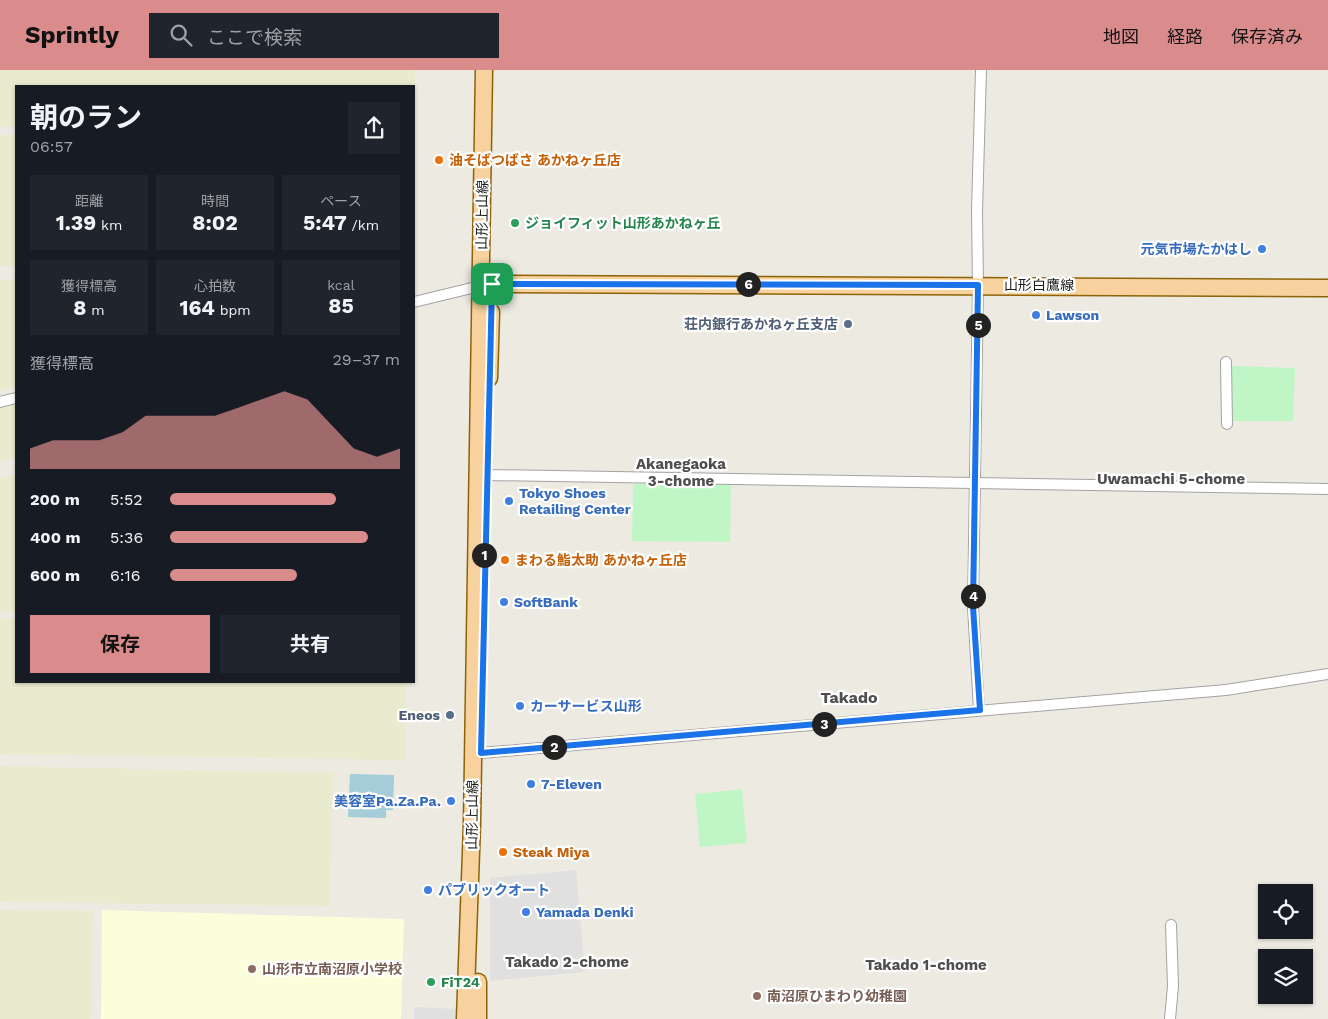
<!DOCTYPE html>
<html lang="ja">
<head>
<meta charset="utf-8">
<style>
	:root { --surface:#171b24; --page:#20242c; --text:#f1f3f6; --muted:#9ea1a6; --accent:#da8c8c }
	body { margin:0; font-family:"Work Sans","Noto Sans JP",sans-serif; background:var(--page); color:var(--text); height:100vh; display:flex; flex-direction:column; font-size:19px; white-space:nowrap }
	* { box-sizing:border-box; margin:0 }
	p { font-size:16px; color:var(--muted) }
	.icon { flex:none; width:28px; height:28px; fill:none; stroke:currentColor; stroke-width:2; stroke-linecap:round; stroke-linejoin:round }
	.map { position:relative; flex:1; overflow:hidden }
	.details { position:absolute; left:15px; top:15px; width:400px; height:598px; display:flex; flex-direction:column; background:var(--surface); border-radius:0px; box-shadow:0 1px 4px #0004 }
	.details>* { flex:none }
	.controls { position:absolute; left:1258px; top:814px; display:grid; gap:10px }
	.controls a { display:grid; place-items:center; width:55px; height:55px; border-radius:0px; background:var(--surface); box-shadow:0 1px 4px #0004; font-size:25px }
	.pin { position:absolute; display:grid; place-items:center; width:42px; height:42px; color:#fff; margin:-21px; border-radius:10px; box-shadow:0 2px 8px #0006 }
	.km { position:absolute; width:25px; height:25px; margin:-12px; border-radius:50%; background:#222; color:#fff; font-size:14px; line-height:25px; text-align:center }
	.round { display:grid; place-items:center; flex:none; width:52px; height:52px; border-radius:0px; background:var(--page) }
	.overview { display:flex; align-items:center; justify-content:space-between; height:85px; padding:0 15px }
	h1 { font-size:28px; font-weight:700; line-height:38px }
	.stats { display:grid; grid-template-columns:repeat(3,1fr); gap:8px; height:85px; padding:5px 15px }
	.stats div { display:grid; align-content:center; border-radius:0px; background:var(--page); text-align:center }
	.stats b { font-size:21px; font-weight:700 }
	.stats small { font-size:14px; font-weight:400 }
	.stats p { font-size:14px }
	.chart { height:140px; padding:10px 15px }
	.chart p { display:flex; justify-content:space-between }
	.chart svg { width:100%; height:90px; margin-top:5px; fill:var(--accent); opacity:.7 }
	.button { display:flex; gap:10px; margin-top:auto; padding:10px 15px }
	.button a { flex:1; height:58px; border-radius:0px; background:var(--accent); color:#111; font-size:20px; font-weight:700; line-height:58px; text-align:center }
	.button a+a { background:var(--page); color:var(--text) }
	ul { padding:0 15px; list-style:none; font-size:16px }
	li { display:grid; grid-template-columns:80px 60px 1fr; align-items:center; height:38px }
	li i { height:12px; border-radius:6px; background:var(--accent) }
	header { display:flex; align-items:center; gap:30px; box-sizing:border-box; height:70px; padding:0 25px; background:var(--accent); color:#111 }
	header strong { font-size:24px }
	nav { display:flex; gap:28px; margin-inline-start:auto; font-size:18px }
	.search { width:350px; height:45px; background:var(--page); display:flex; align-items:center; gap:12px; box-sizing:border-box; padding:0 18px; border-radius:0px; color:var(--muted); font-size:19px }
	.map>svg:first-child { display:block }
	.education { fill:#fcfddb }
	.farmland { fill:#e8ebce }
	.park { fill:#c0f6c6 }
	.parking { fill:#e0e0e0 }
	.water { fill:#a4ccd9 }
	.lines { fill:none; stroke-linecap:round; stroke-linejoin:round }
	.minor-casing { stroke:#a3a3a3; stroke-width:12 }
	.primary-casing { stroke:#8d6307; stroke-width:19 }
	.minor { stroke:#fff; stroke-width:10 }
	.primary { stroke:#f7d29e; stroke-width:16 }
	.route-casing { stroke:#fff; stroke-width:10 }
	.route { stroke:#1a73e8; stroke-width:6 }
	.food-dot { fill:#e8710a; stroke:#fff; stroke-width:2 }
	.leisure-dot { fill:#2e9e5b; stroke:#fff; stroke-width:2 }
	.shop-dot { fill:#3f7fe0; stroke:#fff; stroke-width:2 }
	.service-dot { fill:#5c6f8a; stroke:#fff; stroke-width:2 }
	.education-dot { fill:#8d6e63; stroke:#fff; stroke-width:2 }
	.labels { text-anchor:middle; stroke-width:4.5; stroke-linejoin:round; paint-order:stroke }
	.food-label { font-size:14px; font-weight:bold; fill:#c56008; stroke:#fff; text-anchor:start }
	.street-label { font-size:14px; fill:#1c1c1c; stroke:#fff }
	.leisure-label { font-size:14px; font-weight:bold; fill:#27864d; stroke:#fff; text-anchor:start }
	.shop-label { font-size:14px; font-weight:bold; fill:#366cbe; stroke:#fff; text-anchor:start }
	.service-label { font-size:14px; font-weight:bold; fill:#4e5e75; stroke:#fff; text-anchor:end }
	.education-label { font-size:14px; font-weight:bold; fill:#785e54; stroke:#fff; text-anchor:start }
	.neighbourhood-label { font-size:15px; font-weight:bold; fill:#4f4f4f; stroke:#fff }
	.quarter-label { font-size:16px; font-weight:bold; fill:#4f4f4f; stroke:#fff }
</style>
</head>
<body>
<header>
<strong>Sprintly</strong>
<div class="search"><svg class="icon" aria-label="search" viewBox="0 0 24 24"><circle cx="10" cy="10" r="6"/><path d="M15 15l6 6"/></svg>ここで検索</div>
<nav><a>地図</a><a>経路</a><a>保存済み</a></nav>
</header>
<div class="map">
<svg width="1328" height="949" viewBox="0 0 1328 949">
	<rect width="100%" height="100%" fill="#edeae2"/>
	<polygon class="education" points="102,840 404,849 401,949 101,949"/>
	<g class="farmland">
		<polygon points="0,0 415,0 414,64 414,16 16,16 16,57 0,57"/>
		<rect x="0" y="65" width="16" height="131"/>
		<polygon points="0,210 16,210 16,317 0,321"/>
		<polygon points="16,334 16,387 0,391 0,338"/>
		<polygon points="16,404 16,542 0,542 0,408"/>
		<polygon points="0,549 16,549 16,611 406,611 405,690 0,684"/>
		<polygon points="0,696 333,703 330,836 0,832"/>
		<polygon points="0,840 93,841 91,949 0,949"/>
	</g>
	<g class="park">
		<polygon points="1233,296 1295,298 1293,351 1233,351 1229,348 1229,300"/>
		<polygon points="633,414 731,415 730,472 632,471"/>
		<polygon points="742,719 747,773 700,777 695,724"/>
	</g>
	<g class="parking">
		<polygon points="576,800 585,902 490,911 490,808"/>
		<polygon points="414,937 459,939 459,949 414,949"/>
	</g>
	<polygon class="water" points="350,704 394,705 393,740 386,740 386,748 348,747"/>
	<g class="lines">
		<defs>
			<g id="minor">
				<polyline points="414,232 480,216"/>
				<polyline points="1226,292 1227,354"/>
				<polyline points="0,332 16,328"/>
				<polyline points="486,405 1328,419"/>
				<polyline points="979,640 973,537 978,215 977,141 981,0"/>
				<polyline points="481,683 1226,620 1328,604"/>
				<polyline points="1170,949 1173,916 1171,855"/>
			</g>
			<g id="primary">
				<polyline points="480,216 492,214 1328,218"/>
				<polyline points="489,308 491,242"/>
				<polyline points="465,949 472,754 484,0"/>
				<polyline points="478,949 478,912"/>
			</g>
		</defs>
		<use href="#minor" class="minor-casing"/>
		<use href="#primary" class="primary-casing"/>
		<use href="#minor" class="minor"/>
		<use href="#primary" class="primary"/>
	</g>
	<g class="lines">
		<defs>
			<polygon id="route" points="492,214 978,215 973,537 980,640 481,683"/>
		</defs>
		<use href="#route" class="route-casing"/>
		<use href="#route" class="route"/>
	</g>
	<g class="food-dot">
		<circle cx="439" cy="90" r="5"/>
		<circle cx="505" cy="490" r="5"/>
		<circle cx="503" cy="782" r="5"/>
	</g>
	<g class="leisure-dot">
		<circle cx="515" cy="153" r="5"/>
		<circle cx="431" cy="912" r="5"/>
	</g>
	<g class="shop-dot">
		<circle cx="1262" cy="179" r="5"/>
		<circle cx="1036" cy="245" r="5"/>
		<circle cx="509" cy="431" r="5"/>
		<circle cx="504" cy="532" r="5"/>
		<circle cx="520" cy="636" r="5"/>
		<circle cx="531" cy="714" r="5"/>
		<circle cx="451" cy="731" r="5"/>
		<circle cx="428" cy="820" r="5"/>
		<circle cx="526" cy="842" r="5"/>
	</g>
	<g class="service-dot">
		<circle cx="848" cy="254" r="5"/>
		<circle cx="450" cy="645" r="5"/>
	</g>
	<g class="education-dot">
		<circle cx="252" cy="899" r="5"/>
		<circle cx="757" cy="926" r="5"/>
	</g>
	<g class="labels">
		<g class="food-label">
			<text x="449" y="95">油そばつばさ あかねヶ丘店</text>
			<text x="515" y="495">まわる鮨太助 あかねヶ丘店</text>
			<text x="513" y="787">Steak Miya</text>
		</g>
		<g class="street-label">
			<text transform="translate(482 145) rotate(-89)" y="5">山形上山線</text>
			<text x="1039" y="220">山形白鷹線</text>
			<text transform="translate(472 745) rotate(-89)" y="5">山形上山線</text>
		</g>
		<g class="leisure-label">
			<text x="525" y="158">ジョイフィット山形あかねヶ丘</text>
			<text x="441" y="917">FiT24</text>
		</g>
		<g class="shop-label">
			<text x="1252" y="184" text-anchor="end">元気市場たかはし</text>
			<text x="1046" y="250">Lawson</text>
			<text x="519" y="428">Tokyo Shoes<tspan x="519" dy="16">Retailing Center</tspan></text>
			<text x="514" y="537">SoftBank</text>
			<text x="530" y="641">カーサービス山形</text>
			<text x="541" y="719">7-Eleven</text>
			<text x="441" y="736" text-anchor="end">美容室Pa.Za.Pa.</text>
			<text x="438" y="825">パブリックオート</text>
			<text x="536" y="847">Yamada Denki</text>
		</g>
		<g class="service-label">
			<text x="838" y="259">荘内銀行あかねヶ丘支店</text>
			<text x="440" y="650">Eneos</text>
		</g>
		<g class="education-label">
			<text x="262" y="904">山形市立南沼原小学校</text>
			<text x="767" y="931">南沼原ひまわり幼稚園</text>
		</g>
		<g class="neighbourhood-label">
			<text x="681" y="399">Akanegaoka<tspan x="681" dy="17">3-chome</tspan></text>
			<text x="1171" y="414">Uwamachi 5-chome</text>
			<text x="567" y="897">Takado 2-chome</text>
			<text x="926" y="900">Takado 1-chome</text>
		</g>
		<g class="quarter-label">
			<text x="849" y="633">Takado</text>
		</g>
	</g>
</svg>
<div class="controls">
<a><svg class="icon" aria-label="locate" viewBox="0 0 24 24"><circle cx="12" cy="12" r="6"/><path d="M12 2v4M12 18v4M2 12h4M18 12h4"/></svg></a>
<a><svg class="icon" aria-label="layers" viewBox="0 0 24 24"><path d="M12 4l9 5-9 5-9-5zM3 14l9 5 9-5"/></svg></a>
</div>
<div class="pin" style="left:492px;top:214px;background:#1e9e55"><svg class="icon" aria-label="arrive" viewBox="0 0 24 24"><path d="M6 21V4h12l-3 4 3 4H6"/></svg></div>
<b class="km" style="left:484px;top:485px">1</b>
<b class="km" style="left:554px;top:677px">2</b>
<b class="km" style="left:824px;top:654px">3</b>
<b class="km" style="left:973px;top:526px">4</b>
<b class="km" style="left:978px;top:255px">5</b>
<b class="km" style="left:748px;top:214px">6</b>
<section class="details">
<div class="overview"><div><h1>朝のラン</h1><p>06:57</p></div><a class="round"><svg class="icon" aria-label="share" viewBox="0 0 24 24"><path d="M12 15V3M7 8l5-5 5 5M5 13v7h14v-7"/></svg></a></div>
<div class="stats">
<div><p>距離</p><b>1.39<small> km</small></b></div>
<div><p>時間</p><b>8:02</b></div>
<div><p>ペース</p><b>5:47<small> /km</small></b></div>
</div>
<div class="stats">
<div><p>獲得標高</p><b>8<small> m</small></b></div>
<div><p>心拍数</p><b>164<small> bpm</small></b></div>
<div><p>kcal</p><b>85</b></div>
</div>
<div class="chart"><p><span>獲得標高</span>29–37 m</p>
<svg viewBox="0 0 160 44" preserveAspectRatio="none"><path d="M0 44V34L10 30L20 30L30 30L40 26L50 18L60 18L70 18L80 18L90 14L100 10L110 6L120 10L130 22L140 34L150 38L160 34V44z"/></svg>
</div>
<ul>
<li><b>200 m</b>5:52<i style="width:72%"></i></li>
<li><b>400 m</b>5:36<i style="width:86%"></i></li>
<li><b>600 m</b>6:16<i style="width:55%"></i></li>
</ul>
<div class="button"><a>保存</a><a>共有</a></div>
</section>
</div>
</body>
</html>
